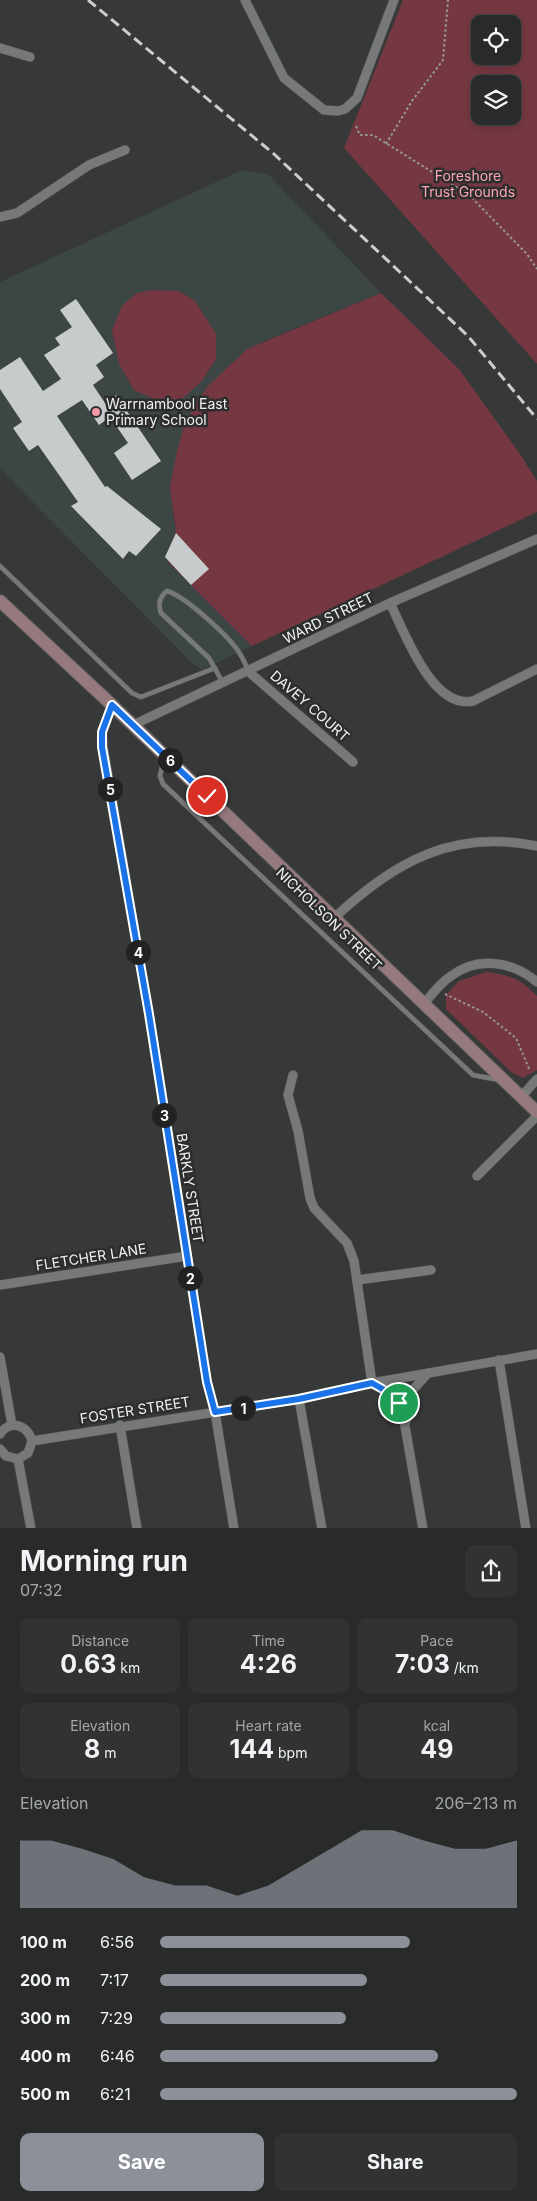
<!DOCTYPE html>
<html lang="en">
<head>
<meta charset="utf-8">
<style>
	:root { --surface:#282b2a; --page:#303332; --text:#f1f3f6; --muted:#a5a7a8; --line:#444747; --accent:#8c9099 }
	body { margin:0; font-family:Inter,sans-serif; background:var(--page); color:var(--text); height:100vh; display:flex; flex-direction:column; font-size:19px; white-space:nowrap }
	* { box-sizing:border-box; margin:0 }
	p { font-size:16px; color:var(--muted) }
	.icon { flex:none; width:28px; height:28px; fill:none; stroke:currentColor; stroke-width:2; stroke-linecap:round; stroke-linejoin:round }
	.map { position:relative; height:1528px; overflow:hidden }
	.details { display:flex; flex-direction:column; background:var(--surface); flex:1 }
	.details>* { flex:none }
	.tools { position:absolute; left:471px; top:15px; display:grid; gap:10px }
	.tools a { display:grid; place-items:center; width:50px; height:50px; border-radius:10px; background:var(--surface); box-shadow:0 2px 8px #0003,0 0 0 1px var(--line); font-size:25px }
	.pin { position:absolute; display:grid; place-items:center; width:42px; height:42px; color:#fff; margin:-21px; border:2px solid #fff; border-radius:50%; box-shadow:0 1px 5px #0007 }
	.km { position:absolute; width:25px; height:25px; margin:-12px; border-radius:50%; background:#222; color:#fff; font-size:14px; line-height:25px; text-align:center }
	.round { display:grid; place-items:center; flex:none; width:52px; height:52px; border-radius:10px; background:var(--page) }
	.overview { display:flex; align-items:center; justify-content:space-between; height:85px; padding:0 20px }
	h1 { font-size:28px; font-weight:700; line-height:38px }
	.metrics { display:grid; grid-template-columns:repeat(3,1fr); gap:8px; height:85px; padding:5px 20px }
	.metrics div { display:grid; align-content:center; border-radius:10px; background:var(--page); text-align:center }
	.metrics b { font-size:25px; font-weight:700 }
	.metrics small { font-size:14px; font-weight:400 }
	.metrics p { font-size:14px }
	.chart { height:140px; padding:10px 20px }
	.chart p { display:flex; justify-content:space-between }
	.chart svg { width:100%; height:90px; margin-top:5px; fill:var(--accent); opacity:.7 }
	.primary-button { display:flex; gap:10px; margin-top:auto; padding:10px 20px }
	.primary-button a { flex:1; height:58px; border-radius:10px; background:var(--accent); color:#fff; font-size:20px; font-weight:700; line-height:58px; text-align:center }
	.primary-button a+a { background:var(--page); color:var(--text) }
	ul { padding:0 20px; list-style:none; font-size:16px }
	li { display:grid; grid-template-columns:80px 60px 1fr; align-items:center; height:38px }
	li i { height:12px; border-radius:6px; background:var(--accent) }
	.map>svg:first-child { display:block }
	.built { fill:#3c4644 }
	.green { fill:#753842; fill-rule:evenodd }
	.building { fill:#c8cbcb }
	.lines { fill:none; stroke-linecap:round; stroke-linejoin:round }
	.lane-casing { stroke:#545756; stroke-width:5.5 }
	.street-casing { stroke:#545756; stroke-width:10 }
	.secondary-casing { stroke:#545756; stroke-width:14 }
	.path { stroke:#969897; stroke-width:2; stroke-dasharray:2.5 2.5; stroke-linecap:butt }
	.lane { stroke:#767978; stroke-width:4.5 }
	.street { stroke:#767978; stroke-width:9 }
	.secondary { stroke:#95797d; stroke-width:12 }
	.rail { stroke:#cccecd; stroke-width:3; stroke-dasharray:10 5; stroke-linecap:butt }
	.route-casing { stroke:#fff; stroke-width:10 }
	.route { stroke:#1a73e8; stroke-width:6 }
	.poi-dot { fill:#f49aa6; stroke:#2c2e2e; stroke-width:2 }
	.labels { text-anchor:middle; stroke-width:5; stroke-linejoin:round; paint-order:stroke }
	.park-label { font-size:14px; fill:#ffa4b0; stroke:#2c2e2e }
	.poi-label { font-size:14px; fill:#f1f3f2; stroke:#2c2e2e; text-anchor:start }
	.street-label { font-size:14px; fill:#f1f3f2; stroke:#2c2e2e }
</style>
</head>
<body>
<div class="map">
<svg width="537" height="1529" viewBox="0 0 537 1529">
	<rect width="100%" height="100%" fill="#363938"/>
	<polygon class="built" points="242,170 268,174 381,293 264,341 207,387 198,402 173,516 176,531 167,561 252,646 202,670 191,662 0,469 0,282"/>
	<g class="green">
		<path d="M403 0H537V364L344 148ZM480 24H512V56H480ZM480 84H512V116H480Z"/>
		<polygon points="152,290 178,291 195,301 216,334 216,359 202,381 183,398 160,402 134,390 119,364 112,330 122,306 137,293"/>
		<polygon points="381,293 459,369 520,454 537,481 537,512 252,646 167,561 176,531 170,488 177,451 185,422 207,387 247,349"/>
		<path d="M486 972C509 975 521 978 537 996V1070L523 1078 511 1072 446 1009V995L459 981Z"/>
	</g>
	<g class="building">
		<polygon points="76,299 113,353 96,365 104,377 93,385 105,403 116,395 161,461 132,480 114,453 128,443 110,417 99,425 82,400 57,416 105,487 107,486 161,529 136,556 129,551 123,559 71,506 78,502 38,445 29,451 13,428 22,422 0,389 0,370 20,357 43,391 61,379 44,355 60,345 55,338 72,327 60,310"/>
		<polygon points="176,533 209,569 191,585 165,557"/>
	</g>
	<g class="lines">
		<defs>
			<g id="lane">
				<polyline points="0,566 132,693 141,697 215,668"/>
				<path d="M223 683 209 658 161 613C158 604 159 597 167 591 185 596 231 638 240 654 244 660 246 666 249 672"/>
				<polyline points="164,758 160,776 163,784 473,1075 499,1080"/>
			</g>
			<g id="street">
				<polyline points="245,0 284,78 324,110 338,111 345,109 357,98 394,0"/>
				<polyline points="0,48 30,57"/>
				<polyline points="0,217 17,213 89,165 125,150"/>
				<path d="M390 603C404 631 432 710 473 701L537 669"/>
				<polyline points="249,672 353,762"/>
				<polyline points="112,705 102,732 103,747 149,1014 207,1382 215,1412 234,1529"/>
				<polyline points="133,725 390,603 537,539"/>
				<path d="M334 918C394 862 452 829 537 846"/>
				<path d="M424 1004C432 994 440 983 451 976 478 956 512 961 537 982"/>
				<polyline points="293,1075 288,1095 298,1131 310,1198 314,1208 347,1243 354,1261 372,1383 387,1391 399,1403 405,1426 423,1529"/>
				<polyline points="521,1097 537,1079"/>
				<polyline points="477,1176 537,1116"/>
				<polyline points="357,1280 431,1270"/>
				<polyline points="0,1285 187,1256"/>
				<polyline points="0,1357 12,1425"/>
				<polyline points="499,1360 526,1529"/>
				<polyline points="299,1399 322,1529"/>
				<polyline points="406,1421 409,1394 428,1373"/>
				<polyline points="120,1425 137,1529"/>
				<path d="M0 1434C10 1419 28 1425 32 1441L28 1453 18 1459 6 1456 0 1449"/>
				<polyline points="32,1441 299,1399 372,1383 537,1354"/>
				<polyline points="18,1459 31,1529"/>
			</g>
			<polyline id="secondary" points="0,601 112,705 537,1112"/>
		</defs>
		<use href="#lane" class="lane-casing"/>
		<use href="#street" class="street-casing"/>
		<use href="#secondary" class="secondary-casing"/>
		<g class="path">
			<polyline points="356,126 360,135 373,135 469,195 527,254 537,269"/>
			<polyline points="386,144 412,101 443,60 448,0"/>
			<polyline points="445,994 483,1012 516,1038 530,1071"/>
		</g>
		<use href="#lane" class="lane"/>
		<use href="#street" class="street"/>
		<use href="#secondary" class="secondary"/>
		<polyline class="rail" points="88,0 274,154 468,336 537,419"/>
	</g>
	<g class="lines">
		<defs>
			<polyline id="route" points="207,796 112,705 102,732 102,747 149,1014 207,1382 215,1412 299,1399 372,1383 386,1391 399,1403"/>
		</defs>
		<use href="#route" class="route-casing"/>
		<use href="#route" class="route"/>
	</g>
	<circle class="poi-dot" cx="96" cy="412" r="5"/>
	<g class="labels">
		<g class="park-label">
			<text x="468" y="181">Foreshore<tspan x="468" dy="16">Trust Grounds</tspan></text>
		</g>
		<g class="poi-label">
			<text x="106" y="409">Warrnambool East<tspan x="106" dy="16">Primary School</tspan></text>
		</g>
		<g class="street-label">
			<text transform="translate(328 618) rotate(-26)" y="5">WARD STREET</text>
			<text transform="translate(310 706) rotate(41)" y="5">DAVEY COURT</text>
			<text transform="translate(329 919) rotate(44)" y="5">NICHOLSON STREET</text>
			<text transform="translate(190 1188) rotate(81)" y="5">BARKLY STREET</text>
			<text transform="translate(91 1257) rotate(-9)" y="5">FLETCHER LANE</text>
			<text transform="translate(135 1410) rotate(-9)" y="5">FOSTER STREET</text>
		</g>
	</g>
</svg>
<div class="tools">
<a><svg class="icon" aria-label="locate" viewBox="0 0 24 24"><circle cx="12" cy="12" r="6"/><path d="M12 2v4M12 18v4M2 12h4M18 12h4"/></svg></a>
<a><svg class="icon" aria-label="layers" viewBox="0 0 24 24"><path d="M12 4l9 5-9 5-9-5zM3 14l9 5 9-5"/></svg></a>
</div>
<div class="pin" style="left:399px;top:1403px;background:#1e9e55"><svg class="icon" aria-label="arrive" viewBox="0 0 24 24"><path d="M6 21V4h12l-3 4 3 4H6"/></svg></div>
<div class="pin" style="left:207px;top:796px;background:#d93025"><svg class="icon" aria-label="check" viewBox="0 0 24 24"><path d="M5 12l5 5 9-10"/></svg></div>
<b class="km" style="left:243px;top:1408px">1</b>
<b class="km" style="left:190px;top:1278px">2</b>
<b class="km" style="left:164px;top:1115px">3</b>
<b class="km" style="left:138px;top:952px">4</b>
<b class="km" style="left:110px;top:789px">5</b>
<b class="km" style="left:170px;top:760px">6</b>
</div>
<section class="details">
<div class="overview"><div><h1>Morning run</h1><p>07:32</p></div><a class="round"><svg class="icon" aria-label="share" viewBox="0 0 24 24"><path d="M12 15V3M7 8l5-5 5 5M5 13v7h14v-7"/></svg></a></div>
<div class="metrics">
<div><p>Distance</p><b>0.63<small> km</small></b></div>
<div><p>Time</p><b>4:26</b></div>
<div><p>Pace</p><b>7:03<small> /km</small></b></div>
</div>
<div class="metrics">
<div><p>Elevation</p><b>8<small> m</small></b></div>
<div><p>Heart rate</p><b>144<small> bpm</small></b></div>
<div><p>kcal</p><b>49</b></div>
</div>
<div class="chart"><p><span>Elevation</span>206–213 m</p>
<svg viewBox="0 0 160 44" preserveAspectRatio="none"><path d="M0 44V11L10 11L20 15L30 20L40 29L50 33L60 33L70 38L80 33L90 24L100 15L110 6L120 6L130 11L140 15L150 15L160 11V44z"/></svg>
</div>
<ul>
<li><b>100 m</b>6:56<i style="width:70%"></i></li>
<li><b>200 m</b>7:17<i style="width:58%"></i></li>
<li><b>300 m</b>7:29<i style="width:52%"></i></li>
<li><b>400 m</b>6:46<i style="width:78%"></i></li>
<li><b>500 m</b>6:21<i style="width:100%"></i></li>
</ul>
<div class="primary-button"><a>Save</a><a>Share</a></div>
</section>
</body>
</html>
